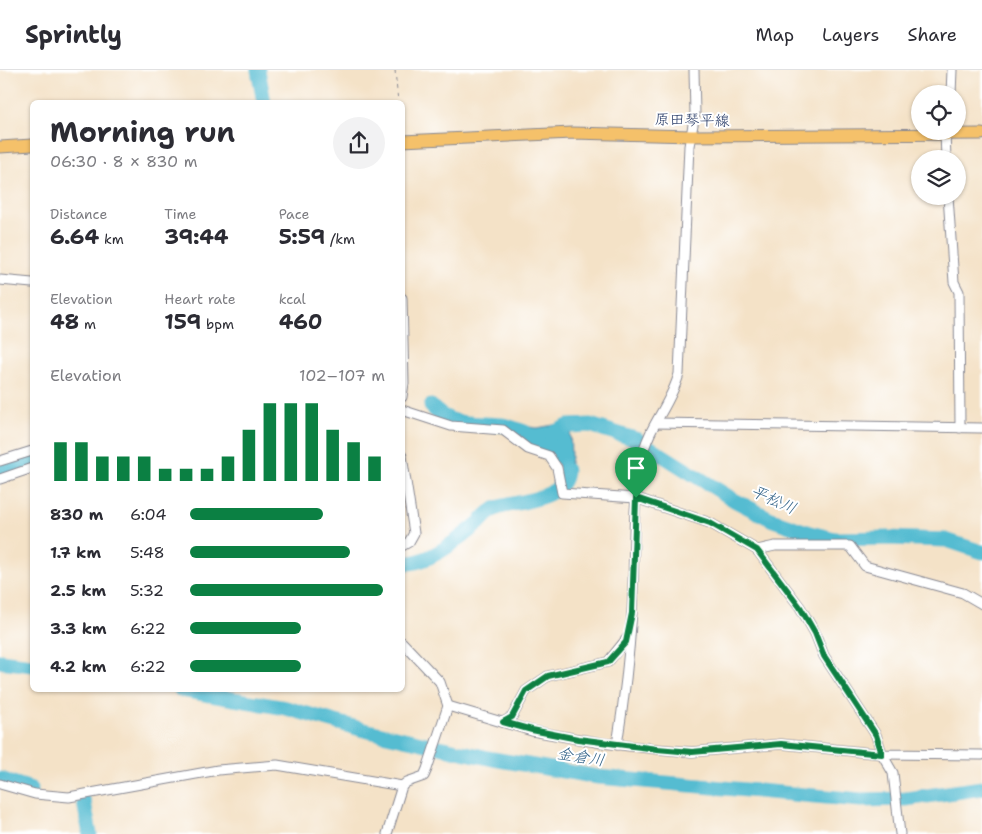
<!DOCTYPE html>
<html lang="en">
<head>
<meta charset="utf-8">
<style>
	:root { --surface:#fff; --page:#f2f2f3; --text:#2b2b33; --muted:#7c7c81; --line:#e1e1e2; --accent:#0b8043 }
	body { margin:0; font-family:"Shantell Sans","Klee One",sans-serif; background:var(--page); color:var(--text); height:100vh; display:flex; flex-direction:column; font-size:19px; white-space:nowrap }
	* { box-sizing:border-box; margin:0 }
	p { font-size:16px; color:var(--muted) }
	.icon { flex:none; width:28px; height:28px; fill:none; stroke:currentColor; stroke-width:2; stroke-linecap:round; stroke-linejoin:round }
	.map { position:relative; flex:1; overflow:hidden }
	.sheet { position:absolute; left:30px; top:30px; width:375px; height:592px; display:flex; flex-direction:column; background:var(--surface); border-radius:8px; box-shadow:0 1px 4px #0004 }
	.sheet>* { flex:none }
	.fabs { position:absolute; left:911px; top:15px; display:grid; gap:10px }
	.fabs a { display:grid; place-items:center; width:55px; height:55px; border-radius:50%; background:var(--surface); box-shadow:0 1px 4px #0004; font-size:25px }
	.pin { position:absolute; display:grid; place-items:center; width:42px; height:42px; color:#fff; margin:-51px -21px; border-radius:50% 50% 50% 0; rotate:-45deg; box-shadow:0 0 5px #0007 }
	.pin .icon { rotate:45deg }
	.round { display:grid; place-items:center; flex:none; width:52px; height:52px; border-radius:26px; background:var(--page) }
	.head { display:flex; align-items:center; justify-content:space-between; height:85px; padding:0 20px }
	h1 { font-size:28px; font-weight:700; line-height:38px }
	.metrics { display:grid; grid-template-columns:repeat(3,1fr); gap:8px; height:85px; padding:5px 20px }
	.metrics div { display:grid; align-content:center }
	.metrics b { font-size:21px; font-weight:700 }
	.metrics small { font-size:14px; font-weight:400 }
	.metrics p { font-size:14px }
	.chart { height:140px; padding:10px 20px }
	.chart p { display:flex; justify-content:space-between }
	.chart svg { width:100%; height:90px; margin-top:5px; stroke:var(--accent); stroke-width:6 }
	ul { padding:0 20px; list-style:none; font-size:16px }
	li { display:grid; grid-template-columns:80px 60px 1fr; align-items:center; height:38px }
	li i { height:12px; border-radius:6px; background:var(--accent) }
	header { display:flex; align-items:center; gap:30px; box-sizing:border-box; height:70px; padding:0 25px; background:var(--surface); border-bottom:1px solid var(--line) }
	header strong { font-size:24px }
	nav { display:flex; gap:28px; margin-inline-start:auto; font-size:18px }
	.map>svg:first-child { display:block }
	.water { fill:#54bcd1; stroke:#387698 }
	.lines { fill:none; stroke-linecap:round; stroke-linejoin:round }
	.river { stroke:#54bcd1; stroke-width:15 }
	.minor-casing { stroke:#888892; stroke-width:11 }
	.major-casing { stroke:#888892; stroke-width:13 }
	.path { stroke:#888892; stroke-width:1; stroke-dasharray:4 4; stroke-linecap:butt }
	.minor { stroke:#fff; stroke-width:9 }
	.major { stroke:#f5c16b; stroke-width:11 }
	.route-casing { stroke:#fff; stroke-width:10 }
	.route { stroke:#0b8043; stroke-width:6 }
	.labels { text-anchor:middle; stroke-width:4; stroke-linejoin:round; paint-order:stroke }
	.street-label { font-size:15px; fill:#1b2f5e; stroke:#fff }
	.water-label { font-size:16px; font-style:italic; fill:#2f6086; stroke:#fff }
</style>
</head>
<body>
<header>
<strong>Sprintly</strong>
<nav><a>Map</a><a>Layers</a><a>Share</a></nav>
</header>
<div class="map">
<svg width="982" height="764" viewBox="0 0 982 764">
	<rect width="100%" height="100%" fill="#fff"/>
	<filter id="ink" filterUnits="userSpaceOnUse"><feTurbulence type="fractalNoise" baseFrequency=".02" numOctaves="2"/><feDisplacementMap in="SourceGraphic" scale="10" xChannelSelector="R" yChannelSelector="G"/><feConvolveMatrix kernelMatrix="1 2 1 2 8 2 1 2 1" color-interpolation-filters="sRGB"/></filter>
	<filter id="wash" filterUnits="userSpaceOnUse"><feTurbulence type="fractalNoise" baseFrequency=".0096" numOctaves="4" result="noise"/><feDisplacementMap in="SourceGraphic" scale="20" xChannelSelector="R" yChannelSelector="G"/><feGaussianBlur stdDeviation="1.12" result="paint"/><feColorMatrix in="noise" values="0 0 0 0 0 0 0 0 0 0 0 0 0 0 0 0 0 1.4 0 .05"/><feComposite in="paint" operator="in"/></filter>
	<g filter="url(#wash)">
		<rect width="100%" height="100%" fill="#f4e2c7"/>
		<polygon class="water" points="570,352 571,387 566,418 564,417 558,394 524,374 505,357 507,354 537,358"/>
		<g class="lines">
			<g class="river">
				<polyline points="258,0 264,32"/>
				<path d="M431 336C450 358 475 352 502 355 510 356 517 360 525 362"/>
				<polyline points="551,364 568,356 590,355 638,370 734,430 773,450 810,463 835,469 888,468 946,470 982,482"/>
				<polyline points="0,400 32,390"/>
				<path d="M402 493C427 496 460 468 479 453 484 448 489 441 497 438 517 431 565 431 566 400"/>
				<polyline points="0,591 32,595"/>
				<polyline points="181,620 286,638 364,660 493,689 598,707 861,730 906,729 982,718"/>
				<polyline points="0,709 31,719"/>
				<polyline points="84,732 90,764"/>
			</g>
		</g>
	</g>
	<g filter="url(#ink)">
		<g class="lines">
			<defs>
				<g id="minor">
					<polyline points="951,24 952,0"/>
					<polyline points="945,61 946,89"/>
					<polyline points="948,126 954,212 959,222 960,358"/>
					<polyline points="0,210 32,213"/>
					<polyline points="402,228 404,313 402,327"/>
					<polyline points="402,340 451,356 503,360 528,379 549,386 557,398 562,423 636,428 710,453 757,480 800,537 815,563 824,586 876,665 882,684 893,703 900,764"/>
					<polyline points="656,353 982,358"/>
					<polyline points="402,386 414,463 409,472 402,476"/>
					<polyline points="0,391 32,381"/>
					<polyline points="0,409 32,398"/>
					<polyline points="757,480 775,476 850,476 865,496 963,523 982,534"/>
					<polyline points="448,636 532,661 602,673 657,679 692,682 781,674 882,684 982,685"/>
					<polyline points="503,652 512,647 526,621 548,606 608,592 628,567"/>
					<path d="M617 675C624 631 629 587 632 542 635 491 631 438 642 387 648 357 671 334 679 304L689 76 695 44 694 0"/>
					<polyline points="0,714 35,724 69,727 218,700 277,695 402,716"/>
					<polyline points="387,764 402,716 407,712 424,706 427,699 448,636 440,612 402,572"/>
				</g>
				<g id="major">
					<polyline points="402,71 572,63 692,66 982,64"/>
					<polyline points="0,77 32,75"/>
				</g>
			</defs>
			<use href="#minor" class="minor-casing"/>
			<use href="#major" class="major-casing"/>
			<polyline class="path" points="395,0 398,32"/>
			<use href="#minor" class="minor"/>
			<use href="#major" class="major"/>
		</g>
	</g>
	<g class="lines" filter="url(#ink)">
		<defs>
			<polygon id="route" points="636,428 710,453 757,480 800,537 815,563 824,586 876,665 882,684 781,674 692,682 657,679 578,669 532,660 503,652 512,647 526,621 548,606 608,592 626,572 632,543"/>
		</defs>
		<use href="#route" class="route-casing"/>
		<use href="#route" class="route"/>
	</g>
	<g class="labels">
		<g class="street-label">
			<text transform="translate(692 50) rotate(1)" y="5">原田琴平線</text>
		</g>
		<g class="water-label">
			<text transform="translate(774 429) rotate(24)" y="6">平松川</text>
			<text transform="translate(581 686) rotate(9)" y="6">金倉川</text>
		</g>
	</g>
</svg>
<div class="fabs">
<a><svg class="icon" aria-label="locate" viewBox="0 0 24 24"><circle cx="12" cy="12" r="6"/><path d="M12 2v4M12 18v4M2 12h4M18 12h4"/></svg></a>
<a><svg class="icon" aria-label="layers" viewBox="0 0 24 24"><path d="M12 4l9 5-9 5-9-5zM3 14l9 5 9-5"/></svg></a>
</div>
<div class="pin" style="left:636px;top:428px;background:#1e9e55"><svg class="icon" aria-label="arrive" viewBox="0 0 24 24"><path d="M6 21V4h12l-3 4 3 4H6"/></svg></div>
<section class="sheet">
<div class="head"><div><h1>Morning run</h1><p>06:30 · 8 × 830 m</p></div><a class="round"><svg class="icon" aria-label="share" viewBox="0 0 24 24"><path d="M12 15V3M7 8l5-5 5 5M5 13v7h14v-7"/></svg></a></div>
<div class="metrics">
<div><p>Distance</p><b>6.64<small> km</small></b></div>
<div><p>Time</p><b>39:44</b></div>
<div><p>Pace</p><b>5:59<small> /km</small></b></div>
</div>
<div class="metrics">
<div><p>Elevation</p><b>48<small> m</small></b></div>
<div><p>Heart rate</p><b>159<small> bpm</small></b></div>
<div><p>kcal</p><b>460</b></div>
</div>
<div class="chart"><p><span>Elevation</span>102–107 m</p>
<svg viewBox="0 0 160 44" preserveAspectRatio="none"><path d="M5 44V25M15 44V25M25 44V32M35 44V32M45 44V32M55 44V38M65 44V38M75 44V38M85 44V32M95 44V19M105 44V6M115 44V6M125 44V6M135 44V19M145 44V25M155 44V32"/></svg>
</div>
<ul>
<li><b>830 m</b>6:04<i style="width:68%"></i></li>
<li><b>1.7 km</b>5:48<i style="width:82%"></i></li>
<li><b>2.5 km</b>5:32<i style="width:99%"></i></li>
<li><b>3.3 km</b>6:22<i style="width:57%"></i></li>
<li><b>4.2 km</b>6:22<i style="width:57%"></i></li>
</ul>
</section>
</div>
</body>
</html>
